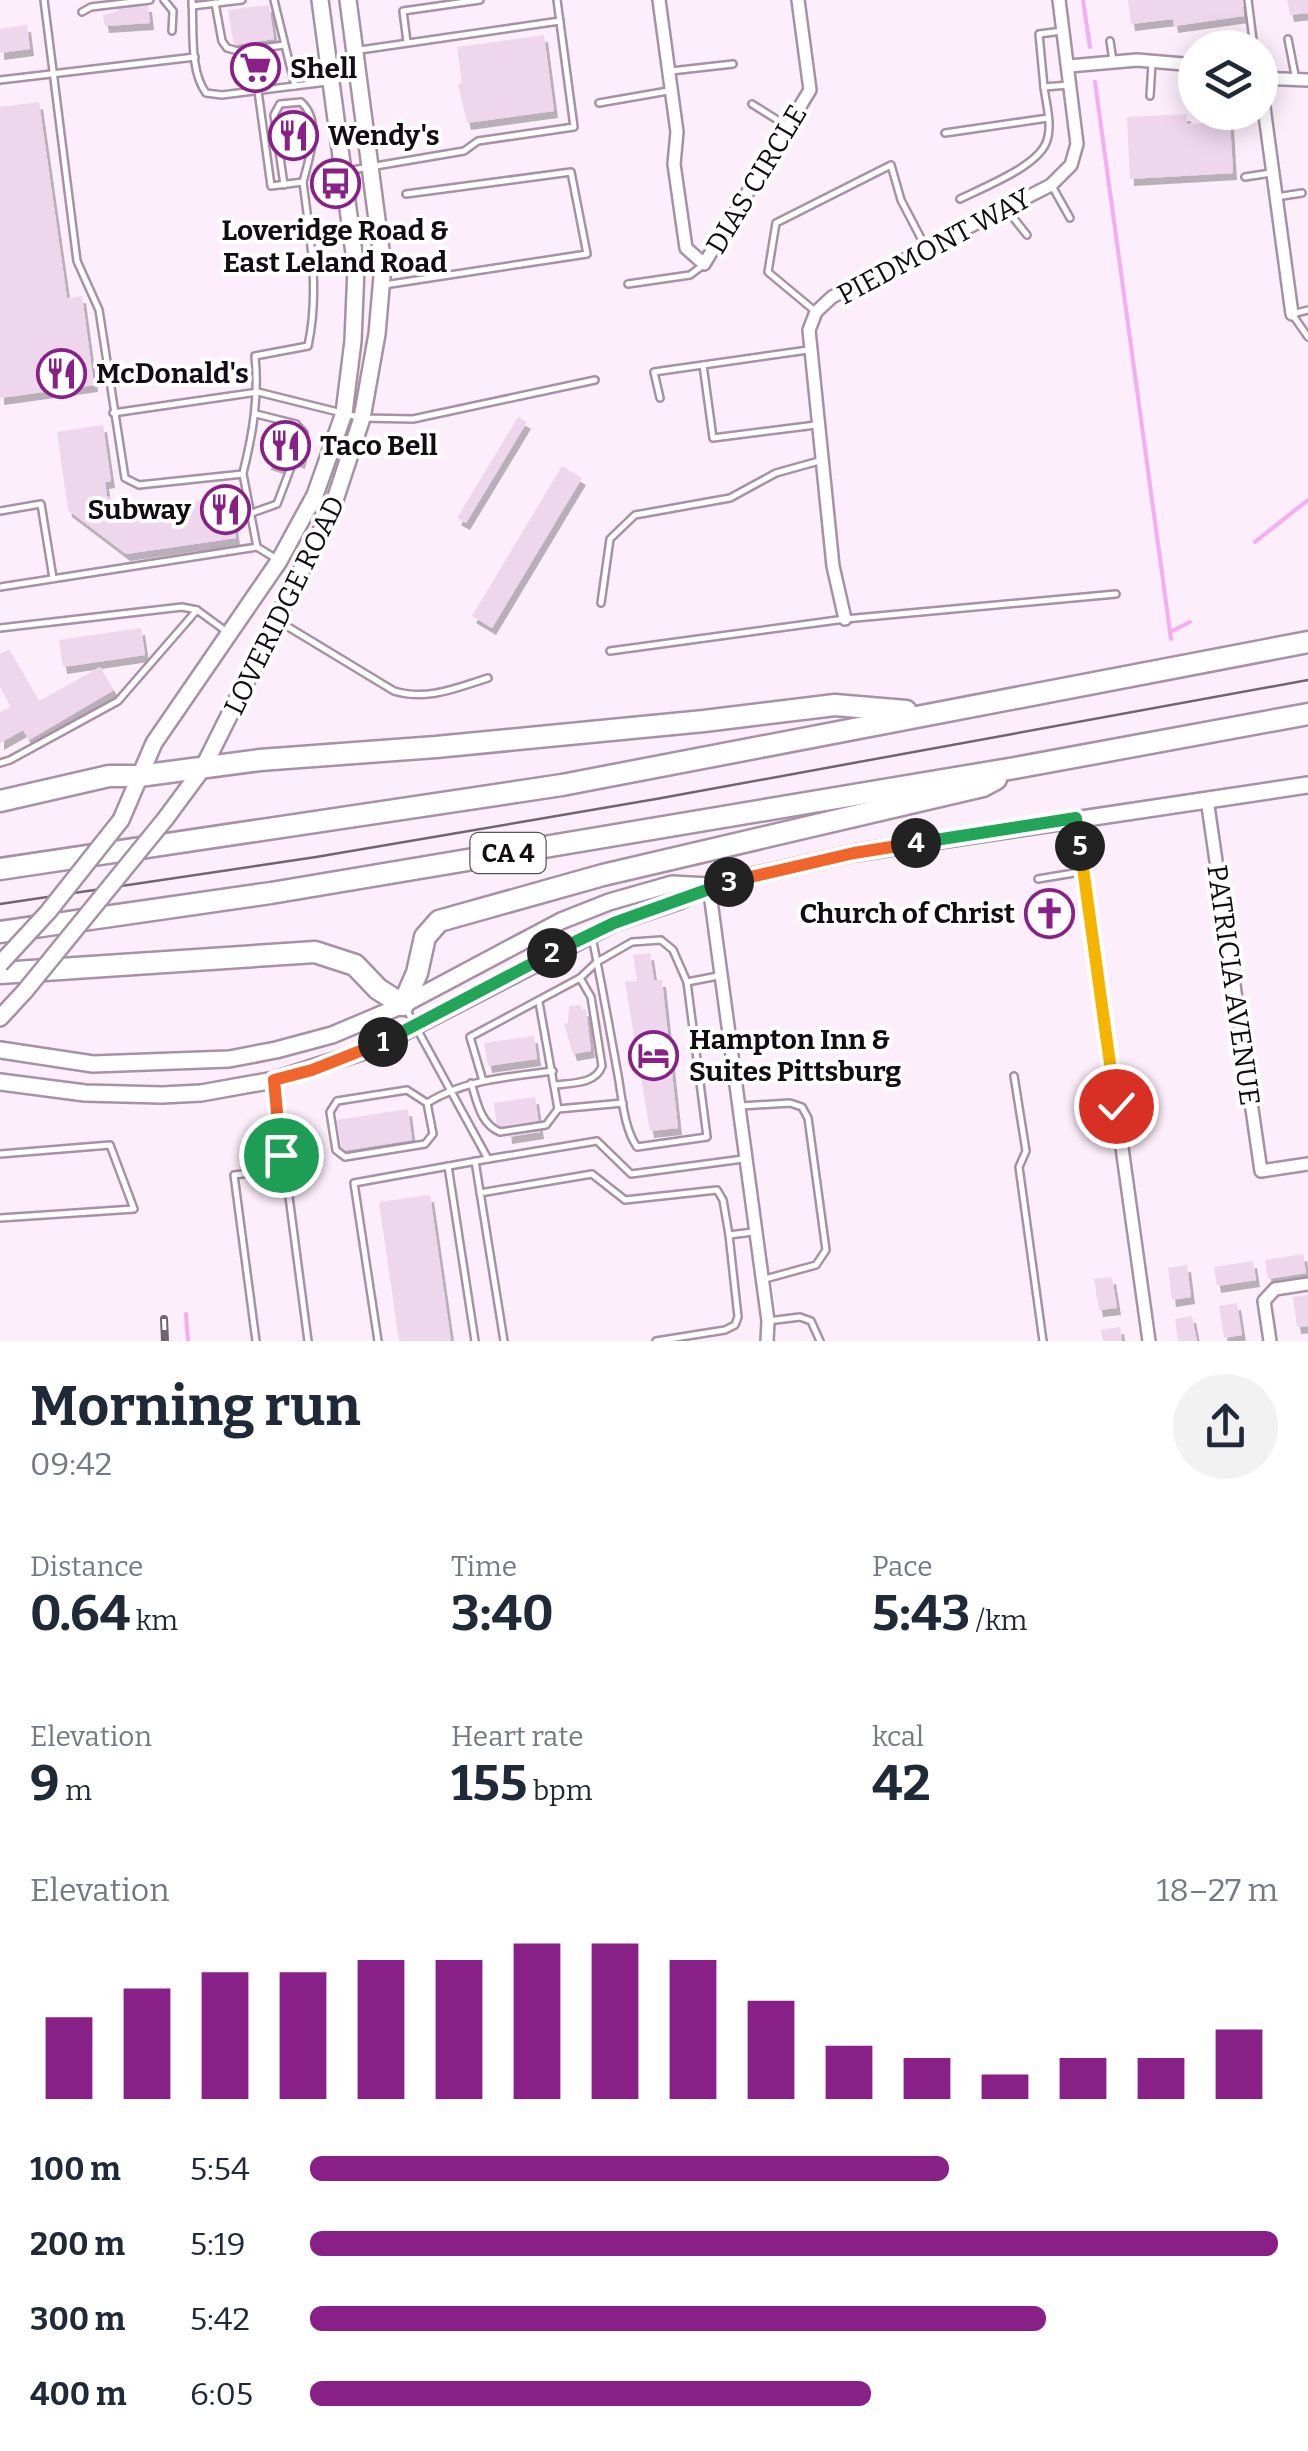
<!DOCTYPE html>
<html lang="en">
<head>
<meta charset="utf-8">
<style>
	:root { --surface:#fff; --page:#f2f2f3; --text:#1f2937; --muted:#747a83; --accent:#882087 }
	body { margin:0; font-family:Bitter,serif; background:var(--page); color:var(--text); height:100vh; display:flex; flex-direction:column; font-size:38px; white-space:nowrap }
	* { box-sizing:border-box; margin:0 }
	p { font-size:32px; color:var(--muted) }
	.icon { flex:none; width:55px; height:55px; fill:none; stroke:currentColor; stroke-width:2; stroke-linecap:round; stroke-linejoin:round }
	.map { position:relative; height:1341px; overflow:hidden }
	.sheet { display:flex; flex-direction:column; background:var(--surface); flex:1 }
	.sheet>* { flex:none }
	.fabs { position:absolute; left:1178px; top:30px; display:grid; gap:20px }
	.fabs a { display:grid; place-items:center; width:100px; height:100px; border-radius:50%; background:var(--surface); box-shadow:0 5px 25px #0003; font-size:50px }
	.pin { position:absolute; display:grid; place-items:center; width:85px; height:85px; color:#fff; margin:-42px; border:5px solid #fff; border-radius:50%; box-shadow:0 2px 10px #0007 }
	.km { position:absolute; width:50px; height:50px; margin:-25px; border-radius:50%; background:#222; color:#fff; font-size:28px; line-height:50px; text-align:center }
	.round { display:grid; place-items:center; flex:none; width:105px; height:105px; border-radius:52px; background:var(--page) }
	.head { display:flex; align-items:center; justify-content:space-between; height:170px; padding:0 30px }
	h1 { font-size:55px; font-weight:700; line-height:75px }
	.metrics { display:grid; grid-template-columns:repeat(3,1fr); gap:15px; height:170px; padding:10px 30px }
	.metrics div { display:grid; align-content:center }
	.metrics b { font-size:50px; font-weight:700 }
	.metrics small { font-size:28px; font-weight:400 }
	.metrics p { font-size:28px }
	.chart { height:280px; padding:20px 30px }
	.chart p { display:flex; justify-content:space-between }
	.chart svg { width:100%; height:180px; margin-top:10px; stroke:var(--accent); stroke-width:6 }
	ul { padding:0 30px; list-style:none; font-size:32px }
	li { display:grid; grid-template-columns:160px 120px 1fr; align-items:center; height:75px }
	li i { height:25px; border-radius:12px; background:var(--accent) }
	.map>svg:first-child { display:block }
	.lines { fill:none; stroke-linecap:round; stroke-linejoin:round }
	.stream { stroke:#f6acf2; stroke-width:4 }
	.building { fill:#eed6ec; filter:url(#shadow) }
	.service-casing { stroke:#a791a5; stroke-width:10 }
	.minor-casing { stroke:#a791a5; stroke-width:16 }
	.secondary-casing { stroke:#a791a5; stroke-width:20 }
	.motorway-casing { stroke:#a791a5; stroke-width:25 }
	.service { stroke:#fff; stroke-width:5 }
	.minor { stroke:#fff; stroke-width:11 }
	.secondary { stroke:#fff; stroke-width:15 }
	.motorway { stroke:#fff; stroke-width:20 }
	.tram { stroke:#6e656e; stroke-width:2.5 }
	.rail-casing { stroke:#6e656e; stroke-width:8 }
	.rail { stroke:#fff; stroke-width:4; stroke-dasharray:11; stroke-linecap:butt }
	.secondary-bridge-casing { stroke:#a791a5; stroke-width:20; stroke-linecap:butt }
	.secondary-bridge { stroke:#fff; stroke-width:15 }
	.split-1-casing { stroke:#fff; stroke-width:20 }
	.split-2-casing { stroke:#fff; stroke-width:20 }
	.split-3-casing { stroke:#fff; stroke-width:20 }
	.split-4-casing { stroke:#fff; stroke-width:20 }
	.split-5-casing { stroke:#fff; stroke-width:20 }
	.split-6-casing { stroke:#fff; stroke-width:20 }
	.split-7-casing { stroke:#fff; stroke-width:20 }
	.split-1 { stroke:#f0652b; stroke-width:12 }
	.split-2 { stroke:#22a559; stroke-width:12 }
	.split-3 { stroke:#22a559; stroke-width:12 }
	.split-4 { stroke:#f0652b; stroke-width:12 }
	.split-5 { stroke:#22a559; stroke-width:12 }
	.split-6 { stroke:#f5b400; stroke-width:12 }
	.split-7 { stroke:#f5b400; stroke-width:12 }
	.labels { text-anchor:middle; stroke-width:8; stroke-linejoin:round; paint-order:stroke }
	.shield { fill:#fff; stroke:#5a555a; stroke-width:2.5 }
	.shield-label { font-size:25px; font-weight:bold; fill:#130c13 }
	.poi-label { font-size:28px; font-weight:bold; fill:#130c13; stroke:#fff; text-anchor:start }
	.street-label { font-size:28px; fill:#130c13; stroke:#fff }
</style>
</head>
<body>
<div class="map">
<svg width="1308" height="1341" viewBox="0 0 1308 1341">
	<defs>
		<filter id="shadow"><feDropShadow dx="4" dy="7" stdDeviation="0" flood-color="#0004"/></filter>
	</defs>
	<rect width="100%" height="100%" fill="#fceefb"/>
	<g class="lines">
		<g class="stream">
			<polyline points="1083,0 1090,47"/>
			<polyline points="1095,82 1171,639"/>
			<polyline points="1255,542 1308,500"/>
			<polyline points="1170,632 1190,622"/>
			<polyline points="186,1314 188,1341"/>
		</g>
	</g>
	<g class="building">
		<polygon points="1128,0 1242,0 1244,16 1174,26 1173,19 1131,24"/>
		<polygon points="1287,0 1308,0 1308,13 1290,15"/>
		<polygon points="129,5 148,5 150,23 105,26 103,15 118,11 117,6"/>
		<polygon points="269,5 274,39 234,45 228,10"/>
		<polygon points="27,25 30,49 0,53 0,29"/>
		<polygon points="544,35 554,111 467,123 458,84 462,83 457,47"/>
		<polygon points="268,52 272,80 243,84 239,56"/>
		<polygon points="39,102 67,298 82,296 94,385 0,398 0,107"/>
		<polygon points="301,105 306,148 282,151 280,109"/>
		<polygon points="1187,114 1187,124 1230,122 1233,173 1130,179 1127,117"/>
		<polygon points="518,417 527,422 466,523 457,518"/>
		<polygon points="103,425 111,481 105,482 107,496 135,517 140,516 139,510 166,506 166,511 184,509 183,503 218,498 218,503 231,502 236,538 126,554 68,510 57,432"/>
		<polygon points="277,432 299,439 295,451 303,454 301,462 292,459 288,470 267,463"/>
		<polygon points="562,466 582,478 492,628 472,616"/>
		<polygon points="141,628 145,655 63,667 59,640"/>
		<polygon points="9,649 39,701 100,667 114,690 29,740 23,730 0,743 0,712 11,707 0,687 0,654"/>
		<polygon points="650,953 654,980 662,980 678,1128 650,1131 625,982 637,981 633,955"/>
		<polygon points="581,1005 581,1010 586,1009 591,1051 573,1054 564,1024 568,1023 569,1006"/>
		<polygon points="534,1036 537,1059 488,1066 484,1043"/>
		<polygon points="535,1097 540,1132 508,1137 507,1126 497,1127 494,1103"/>
		<polygon points="408,1109 412,1140 342,1151 337,1120"/>
		<polygon points="430,1195 451,1341 399,1341 379,1202"/>
		<polygon points="1303,1254 1306,1273 1268,1279 1265,1260"/>
		<polygon points="1253,1261 1256,1280 1217,1286 1214,1267"/>
		<polygon points="1187,1265 1191,1297 1172,1300 1168,1268"/>
		<polygon points="1112,1277 1117,1308 1099,1310 1094,1279"/>
		<polygon points="1308,1295 1308,1326 1297,1327 1293,1297"/>
		<polygon points="1237,1303 1242,1335 1224,1338 1219,1306"/>
		<polygon points="1192,1316 1197,1341 1178,1341 1175,1319"/>
		<polygon points="1120,1327 1122,1341 1103,1341 1101,1330"/>
	</g>
	<g class="lines">
		<defs>
			<g id="service">
				<polyline points="44,0 77,261 99,310 125,478 139,485 243,474 257,547 275,558"/>
				<polyline points="164,0 173,11 172,31"/>
				<path d="M192 0C194 28 189 70 206 93L222 95 327 82"/>
				<polyline points="274,0 295,86"/>
				<polyline points="1248,0 1254,48"/>
				<polyline points="215,3 222,41 227,48 238,51 284,45"/>
				<polyline points="192,6 242,0"/>
				<polyline points="82,12 91,7 150,0"/>
				<polyline points="1288,39 1296,80"/>
				<polyline points="1110,41 1113,61"/>
				<polyline points="407,42 403,11 480,0"/>
				<polyline points="360,50 560,21"/>
				<polyline points="671,71 733,64"/>
				<polyline points="0,80 195,57"/>
				<polyline points="1044,87 1039,34 1062,31"/>
				<polyline points="1150,96 1152,63"/>
				<polyline points="599,103 668,91"/>
				<polyline points="752,104 787,126"/>
				<polyline points="945,133 1048,118"/>
				<polyline points="346,171 464,151 478,141 574,127 557,0"/>
				<polyline points="1245,177 1271,173"/>
				<path d="M284 185 274 115 280 104 301 102C323 122 309 158 303 182"/>
				<polyline points="1052,186 1070,218"/>
				<polyline points="1276,197 1302,193"/>
				<path d="M960 199C984 187 1036 167 1046 143 1053 126 1046 104 1044 87L1069 85"/>
				<polyline points="1008,211 1027,235"/>
				<polyline points="628,284 690,275 702,266"/>
				<polyline points="384,285 587,254 571,172 406,194"/>
				<polyline points="1308,310 1292,314 1308,337"/>
				<polyline points="816,312 768,272 776,223 891,165 901,200 925,246"/>
				<polyline points="703,365 713,438 816,425"/>
				<polyline points="660,398 654,372 808,350"/>
				<polyline points="113,413 258,392 362,418 413,419 595,380"/>
				<path d="M243 473C253 433 259 397 255 356L308 346C320 290 310 238 303 182L271 186 258 91"/>
				<polyline points="0,511 41,504 53,578"/>
				<polyline points="252,513 277,504 304,433 296,424 256,414"/>
				<polyline points="0,587 257,547"/>
				<polyline points="601,603 610,539 635,515 730,498 776,473 819,461"/>
				<path d="M280 622 394 691C427 701 456 688 488 678"/>
				<polyline points="0,628 182,607 197,610 227,632"/>
				<polyline points="610,651 845,619 1116,594"/>
				<polyline points="0,763 10,760 118,701 197,610"/>
				<polyline points="1038,879 1080,872"/>
				<polyline points="687,982 718,976"/>
				<polyline points="405,1007 488,1159 597,1141 631,1174 743,1159"/>
				<polyline points="1014,1076 1026,1151 1019,1167 1043,1341"/>
				<path d="M483 1081 470 1037 580 978 597 962 632 942 661 940 673 950 687 982 707 1137 637 1147C623 1127 622 1094 617 1070 609 1025 601 981 592 937"/>
				<polyline points="274,1083 308,1341"/>
				<path d="M471 1083C477 1101 480 1124 500 1132L546 1125 558 1109 539 1002"/>
				<path d="M555 1085C572 1083 596 1084 602 1066L591 997 580 978"/>
				<path d="M427 1103 433 1134 425 1144 345 1157 336 1150 330 1112 337 1101 407 1090 427 1103C466 1079 509 1077 553 1071"/>
				<polyline points="741,1106 790,1103 802,1107 808,1118 826,1250 816,1265 765,1279"/>
				<polyline points="558,1109 623,1103"/>
				<polyline points="0,1154 110,1145 134,1209 0,1218"/>
				<polyline points="475,1161 504,1341"/>
				<polyline points="448,1166 475,1341"/>
				<polyline points="480,1193 592,1174 625,1200 717,1190 723,1200 729,1235"/>
				<polyline points="768,1321 800,1317 811,1321 820,1341"/>
				<polyline points="256,1341 234,1175 283,1169"/>
				<polyline points="378,1341 354,1183 488,1159"/>
				<polyline points="656,1341 725,1330 735,1325 738,1317 729,1235 753,1232"/>
			</g>
			<g id="minor">
				<polyline points="659,0 677,132 674,164 686,248 704,264 810,90 798,0"/>
				<polyline points="1069,66 1137,60 1195,65"/>
				<polyline points="1292,314 1260,78 1308,80"/>
				<polyline points="845,619 833,566 809,330 816,312 832,297 1051,185 1071,165 1077,144 1059,0"/>
				<polyline points="1207,799 1261,1171 1308,1164"/>
				<polyline points="1076,818 1149,1341"/>
				<polyline points="709,886 768,1321 767,1341"/>
				<polyline points="1270,1341 1264,1301 1275,1289 1308,1284"/>
			</g>
			<g id="secondary">
				<polyline points="166,818 203,768 332,509 362,418 377,334 383,265 348,0"/>
				<polyline points="121,820 154,743 279,561 315,495 344,413 353,341 356,268 320,0"/>
				<polyline points="0,1018 25,991"/>
				<polyline points="0,1050 93,1064 229,1059 276,1050 332,1035 403,1005 561,921 609,902 672,884 709,886"/>
				<polyline points="0,1082 85,1093 162,1095 201,1093 274,1080 371,1049 614,923 679,901 709,886 854,853 1308,785"/>
			</g>
			<g id="motorway">
				<polyline points="0,801 109,776 139,776 260,760 436,747 704,721 835,705 906,711"/>
				<polyline points="0,869 562,785 1308,642"/>
				<polyline points="0,932 271,893 1015,768 1308,714"/>
				<polyline points="0,973 315,952 355,965 378,989 403,1005 417,973 425,937 439,921 603,875 983,786 996,779"/>
			</g>
		</defs>
		<use href="#service" class="service-casing"/>
		<use href="#minor" class="minor-casing"/>
		<use href="#secondary" class="secondary-casing"/>
		<use href="#motorway" class="motorway-casing"/>
		<use href="#service" class="service"/>
		<use href="#minor" class="minor"/>
		<use href="#secondary" class="secondary"/>
		<use href="#motorway" class="motorway"/>
		<polyline class="tram" points="0,904 316,857 656,799 1308,680"/>
		<defs>
			<polyline id="rail" points="164,1319 165,1341"/>
		</defs>
		<use href="#rail" class="rail-casing"/>
		<use href="#rail" class="rail"/>
		<defs>
			<g id="secondary-bridge">
				<polyline points="0,964 48,912 121,820"/>
				<polyline points="25,991 166,818"/>
			</g>
		</defs>
		<use href="#secondary-bridge" class="secondary-bridge-casing"/>
		<use href="#secondary-bridge" class="secondary-bridge"/>
	</g>
	<g class="lines">
		<defs>
			<polyline id="split-1" points="281,1155 274,1080 312,1070 383,1042"/>
			<polyline id="split-2" points="383,1042 552,953"/>
			<polyline id="split-3" points="552,953 614,923 729,882"/>
			<polyline id="split-4" points="729,882 854,853 916,843"/>
			<polyline id="split-5" points="916,843 1076,818 1080,846"/>
			<polyline id="split-6" points="1080,846 1106,1035"/>
			<polyline id="split-7" points="1106,1035 1116,1106"/>
		</defs>
		<use href="#split-1" class="split-1-casing"/>
		<use href="#split-2" class="split-2-casing"/>
		<use href="#split-3" class="split-3-casing"/>
		<use href="#split-4" class="split-4-casing"/>
		<use href="#split-5" class="split-5-casing"/>
		<use href="#split-6" class="split-6-casing"/>
		<use href="#split-7" class="split-7-casing"/>
		<use href="#split-1" class="split-1"/>
		<use href="#split-2" class="split-2"/>
		<use href="#split-3" class="split-3"/>
		<use href="#split-4" class="split-4"/>
		<use href="#split-5" class="split-5"/>
		<use href="#split-6" class="split-6"/>
		<use href="#split-7" class="split-7"/>
	</g>
	<defs>
		<symbol id="supermarket-ring" viewBox="-11 -11 22 22"><circle r="9.5" fill="#fff" stroke="#882087" stroke-width="1.5"/><path d="M-6-5.5h2.5l.6 2H6L4.5 2H-2.5L-4.4-4H-6ZM-1.5 3.2a1.3 1.3 0 1 0 .1 0ZM3 3.2a1.3 1.3 0 1 0 .1 0Z" fill="#882087"/></symbol>
		<symbol id="restaurant-ring" viewBox="-11 -11 22 22"><circle r="9.5" fill="#fff" stroke="#882087" stroke-width="1.5"/><path d="M-5-6h1v4h1v-4h1v4h1v-4h1v5L-1.5 .5V6h-2V.5L-5-1ZM5-6V6H3V1.5H1.5Q1.5-4 5-6Z" fill="#882087"/></symbol>
		<symbol id="bus-ring" viewBox="-11 -11 22 22"><circle r="9.5" fill="#fff" stroke="#882087" stroke-width="1.5"/><path d="M-5-6H5V4H4V6H2V4H-2V6H-4V4H-5ZM-3.5-4V0h7V-4ZM-3.5 1.2v1.5H-2V1.2ZM2 1.2v1.5H3.5V1.2Z" fill="#882087"/></symbol>
		<symbol id="church-ring" viewBox="-11 -11 22 22"><circle r="9.5" fill="#fff" stroke="#882087" stroke-width="1.5"/><path d="M-1.2-6h2.4v3.5h3.3v2.4h-3.3V6h-2.4V-.1h-3.3v-2.4h3.3Z" fill="#882087"/></symbol>
		<symbol id="hotel-ring" viewBox="-11 -11 22 22"><circle r="9.5" fill="#fff" stroke="#882087" stroke-width="1.5"/><path d="M-6-4.5h1.5V1H6V5H4.5V3h-9V5H-6ZM-4 0a1.8 1.8 0 1 1 3.6 0ZM.5 0V-2.5h3Q6-2.5 6 0Z" fill="#882087"/></symbol>
	</defs>
	<g fill-rule="evenodd">
		<use href="#supermarket-ring" x="228" y="40" width="55" height="55"/>
		<use href="#restaurant-ring" x="266" y="108" width="55" height="55"/>
		<use href="#bus-ring" x="308" y="156" width="55" height="55"/>
		<use href="#restaurant-ring" x="34" y="346" width="55" height="55"/>
		<use href="#restaurant-ring" x="258" y="418" width="55" height="55"/>
		<use href="#restaurant-ring" x="198" y="482" width="55" height="55"/>
		<use href="#church-ring" x="1022" y="886" width="55" height="55"/>
		<use href="#hotel-ring" x="626" y="1028" width="55" height="55"/>
	</g>
	<g class="labels">
		<rect class="shield" x="470.5" y="833" width="75" height="40" rx="8"/>
		<g class="shield-label">
			<text x="508" y="862">CA 4</text>
		</g>
		<g class="poi-label">
			<text x="290" y="78">Shell</text>
			<text x="328" y="145">Wendy's</text>
			<text x="335" y="240" text-anchor="middle">Loveridge Road &amp;<tspan x="335" dy="32">East Leland Road</tspan></text>
			<text x="96" y="383">McDonald's</text>
			<text x="320" y="455">Taco Bell</text>
			<text x="191" y="519" text-anchor="end">Subway</text>
			<text x="1015" y="923" text-anchor="end">Church of Christ</text>
			<text x="689" y="1049">Hampton Inn &amp;<tspan x="689" dy="32">Suites Pittsburg</tspan></text>
		</g>
		<g class="street-label">
			<text transform="translate(756 179) rotate(-59)" y="10">DIAS CIRCLE</text>
			<text transform="translate(934 246) rotate(-28)" y="10">PIEDMONT WAY</text>
			<text transform="translate(284 605) rotate(-64)" y="10">LOVERIDGE ROAD</text>
			<text transform="translate(1234 985) rotate(82)" y="10">PATRICIA AVENUE</text>
		</g>
	</g>
</svg>
<div class="fabs">
<a><svg class="icon" aria-label="layers" viewBox="0 0 24 24"><path d="M12 4l9 5-9 5-9-5zM3 14l9 5 9-5"/></svg></a>
</div>
<div class="pin" style="left:281px;top:1155px;background:#1e9e55"><svg class="icon" aria-label="arrive" viewBox="0 0 24 24"><path d="M6 21V4h12l-3 4 3 4H6"/></svg></div>
<div class="pin" style="left:1116px;top:1106px;background:#d93025"><svg class="icon" aria-label="check" viewBox="0 0 24 24"><path d="M5 12l5 5 9-10"/></svg></div>
<b class="km" style="left:383px;top:1042px">1</b>
<b class="km" style="left:552px;top:953px">2</b>
<b class="km" style="left:729px;top:882px">3</b>
<b class="km" style="left:916px;top:843px">4</b>
<b class="km" style="left:1080px;top:846px">5</b>
</div>
<section class="sheet">
<div class="head"><div><h1>Morning run</h1><p>09:42</p></div><a class="round"><svg class="icon" aria-label="share" viewBox="0 0 24 24"><path d="M12 15V3M7 8l5-5 5 5M5 13v7h14v-7"/></svg></a></div>
<div class="metrics">
<div><p>Distance</p><b>0.64<small> km</small></b></div>
<div><p>Time</p><b>3:40</b></div>
<div><p>Pace</p><b>5:43<small> /km</small></b></div>
</div>
<div class="metrics">
<div><p>Elevation</p><b>9<small> m</small></b></div>
<div><p>Heart rate</p><b>155<small> bpm</small></b></div>
<div><p>kcal</p><b>42</b></div>
</div>
<div class="chart"><p><span>Elevation</span>18–27 m</p>
<svg viewBox="0 0 160 44" preserveAspectRatio="none"><path d="M5 44V24M15 44V17M25 44V13M35 44V13M45 44V10M55 44V10M65 44V6M75 44V6M85 44V10M95 44V20M105 44V31M115 44V34M125 44V38M135 44V34M145 44V34M155 44V27"/></svg>
</div>
<ul>
<li><b>100 m</b>5:54<i style="width:66%"></i></li>
<li><b>200 m</b>5:19<i style="width:100%"></i></li>
<li><b>300 m</b>5:42<i style="width:76%"></i></li>
<li><b>400 m</b>6:05<i style="width:58%"></i></li>
</ul>
</section>
</body>
</html>
